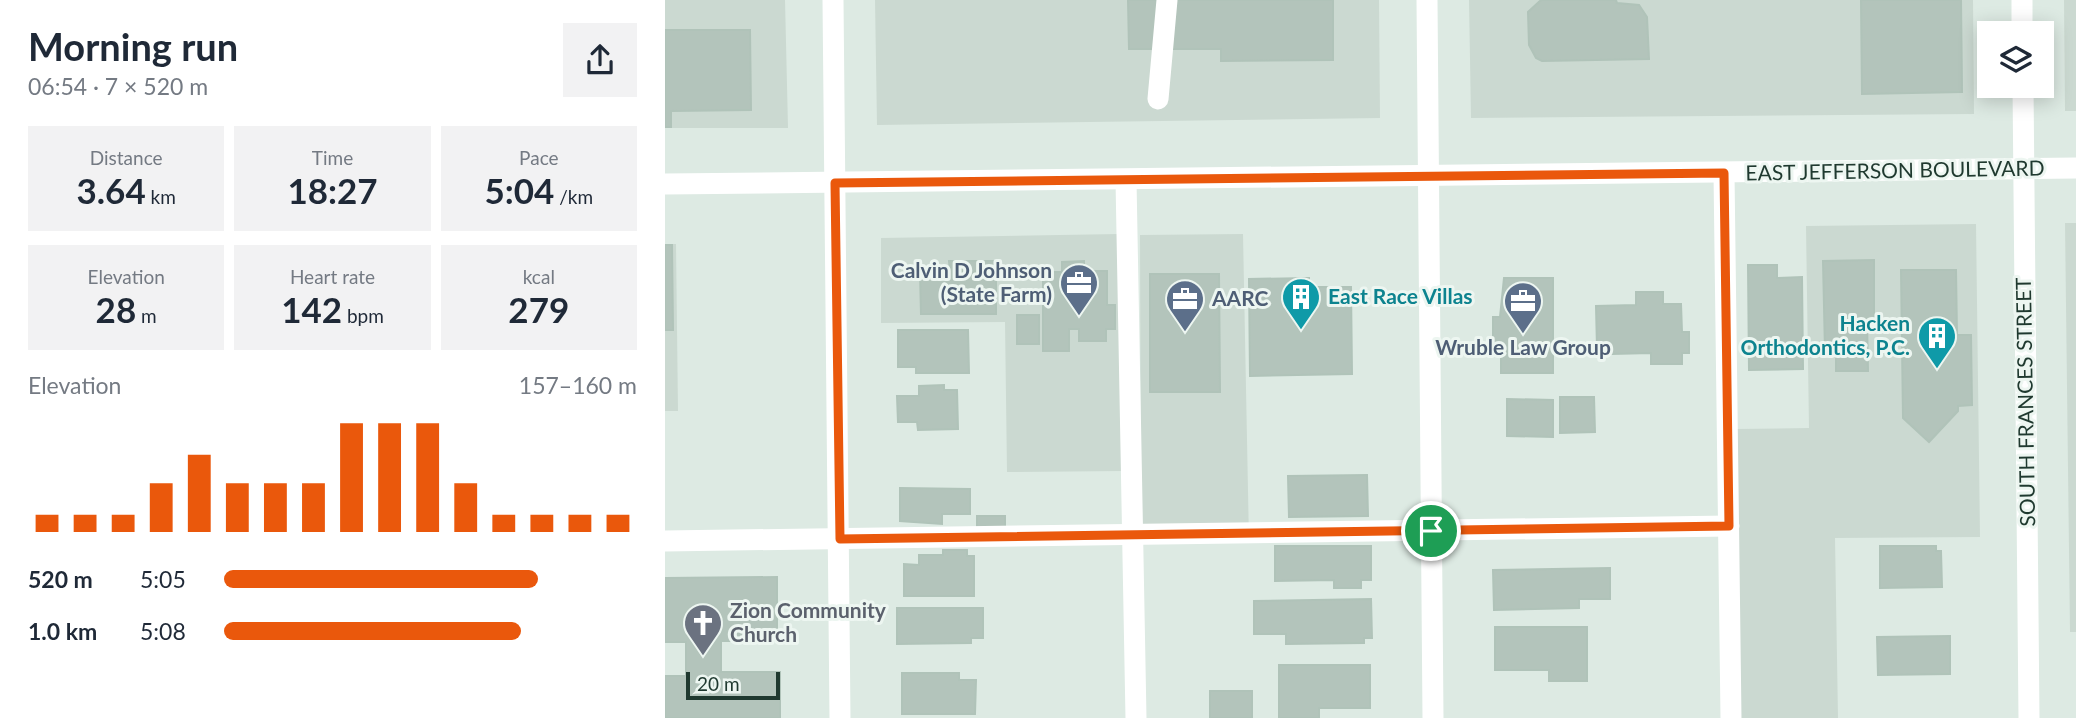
<!DOCTYPE html>
<html lang="en">
<head>
<meta charset="utf-8">
<style>
	:root { --surface:#fff; --page:#f2f2f3; --text:#1f2937; --muted:#747a83; --accent:#ea580c }
	body { margin:0; font-family:Lato,sans-serif; background:var(--page); color:var(--text); height:100vh; display:flex; flex-direction:column; font-size:26px; white-space:nowrap }
	* { box-sizing:border-box; margin:0 }
	p { font-size:23px; color:var(--muted) }
	.icon { flex:none; width:38px; height:38px; fill:none; stroke:currentColor; stroke-width:2; stroke-linecap:round; stroke-linejoin:round }
	.map { position:relative; flex:1; overflow:hidden }
	.details { display:flex; flex-direction:column; background:var(--surface); width:665px }
	.details>* { flex:none }
	.tools { position:absolute; left:1312px; top:21px; display:grid; gap:14px }
	.tools a { display:grid; place-items:center; width:77px; height:77px; border-radius:0px; background:var(--surface); box-shadow:0 4px 18px #0003; font-size:35px }
	.scale { position:absolute; left:21px; bottom:18px; width:94px; box-sizing:border-box; padding-left:7px; border:4px solid #1f392f; border-top:0; font-size:19px; line-height:24px; white-space:nowrap; color:#1f392f; -webkit-text-stroke:5px #edf6f1; paint-order:stroke }
	.pin { position:absolute; display:grid; place-items:center; width:60px; height:60px; color:#fff; margin:-30px; border:4px solid #fff; border-radius:50%; box-shadow:0 2px 7px #0007 }
	.round { display:grid; place-items:center; flex:none; width:74px; height:74px; border-radius:0px; background:var(--page) }
	.headline { display:flex; align-items:center; justify-content:space-between; height:119px; padding:0 28px }
	h1 { font-size:38px; font-weight:700; line-height:52px }
	.stats { display:grid; grid-template-columns:repeat(3,1fr); gap:10px; height:119px; padding:7px 28px }
	.stats div { display:grid; align-content:center; border-radius:0px; background:var(--page); text-align:center }
	.stats b { font-size:35px; font-weight:700 }
	.stats small { font-size:19px; font-weight:400 }
	.stats p { font-size:19px }
	.chart { height:196px; padding:14px 28px }
	.chart p { display:flex; justify-content:space-between }
	.chart svg { width:100%; height:126px; margin-top:7px; stroke:var(--accent); stroke-width:6 }
	ul { padding:0 28px; list-style:none; font-size:23px }
	li { display:grid; grid-template-columns:112px 84px 1fr; align-items:center; height:52px }
	li i { height:18px; border-radius:9px; background:var(--accent) }
	main { display:flex; flex:1; min-height:0 }
	.map>svg:first-child { display:block }
	.built { fill:#cbd9d1 }
	.building { fill:#b3c4bb; stroke:#b0c3b9; stroke-width:2 }
	.lines { fill:none; stroke-linecap:round; stroke-linejoin:round }
	.minor { stroke:#fff; stroke-width:21 }
	.route-casing { stroke:#fff; stroke-width:14 }
	.route { stroke:#ea580c; stroke-width:9 }
	.labels { text-anchor:middle; stroke-width:6; stroke-linejoin:round; paint-order:stroke }
	.street-label { font-size:21px; fill:#1f392f; stroke:#edf6f1 }
	.service-label { font-size:21px; font-weight:bold; fill:#4e5e75; stroke:#edf6f1; text-anchor:end }
	.culture-label { font-size:21px; font-weight:bold; fill:#0d838f; stroke:#edf6f1; text-anchor:start }
	.worship-label { font-size:21px; font-weight:bold; fill:#5b616d; stroke:#edf6f1; text-anchor:start }
</style>
</head>
<body>
<main>
<section class="details">
<div class="headline"><div><h1>Morning run</h1><p>06:54 · 7 × 520 m</p></div><a class="round"><svg class="icon" aria-label="share" viewBox="0 0 24 24"><path d="M12 15V3M7 8l5-5 5 5M5 13v7h14v-7"/></svg></a></div>
<div class="stats">
<div><p>Distance</p><b>3.64<small> km</small></b></div>
<div><p>Time</p><b>18:27</b></div>
<div><p>Pace</p><b>5:04<small> /km</small></b></div>
</div>
<div class="stats">
<div><p>Elevation</p><b>28<small> m</small></b></div>
<div><p>Heart rate</p><b>142<small> bpm</small></b></div>
<div><p>kcal</p><b>279</b></div>
</div>
<div class="chart"><p><span>Elevation</span>157–160 m</p>
<svg viewBox="0 0 160 44" preserveAspectRatio="none"><path d="M5 44V38M15 44V38M25 44V38M35 44V27M45 44V17M55 44V27M65 44V27M75 44V27M85 44V6M95 44V6M105 44V6M115 44V27M125 44V38M135 44V38M145 44V38M155 44V38"/></svg>
</div>
<ul>
<li><b>520 m</b>5:05<i style="width:76%"></i></li>
<li><b>1.0 km</b>5:08<i style="width:72%"></i></li>
</ul>
</section>
<div class="map">
<svg width="1411" height="718" viewBox="0 0 1411 718">
	<rect width="100%" height="100%" fill="#ddeae3"/>
	<g class="built">
		<polygon points="0,0 120,0 123,128 0,128"/>
		<polygon points="210,0 714,0 715,118 212,125"/>
		<polygon points="804,0 1308,0 1309,114 806,118"/>
		<polygon points="1399,0 1411,0 1411,111 1400,111"/>
		<polygon points="1400,223 1411,223 1411,632 1405,632"/>
		<polygon points="1311,224 1315,537 1170,538 1173,718 1076,718 1071,429 1144,428 1141,226"/>
		<polygon points="454,234 458,471 342,472 340,322 216,323 216,238"/>
		<polygon points="578,234 584,542 476,544 475,235"/>
		<polygon points="0,244 11,244 13,411 0,411"/>
	</g>
	<g class="building">
		<polygon points="463,0 668,0 668,60 556,61 556,49 464,49"/>
		<polygon points="876,0 951,0 952,3 974,5 982,17 984,59 877,61 871,58 864,45 863,12"/>
		<polygon points="1196,0 1296,0 1297,92 1197,94"/>
		<polygon points="0,30 85,30 86,110 6,111 6,127 0,127"/>
		<polygon points="0,245 7,245 8,330 0,330"/>
		<polygon points="1209,260 1209,319 1202,319 1203,371 1171,371 1171,351 1160,351 1158,261"/>
		<polygon points="284,261 331,261 331,314 256,314 255,273 285,272"/>
		<polygon points="419,261 419,271 442,271 442,305 450,305 450,329 441,329 441,341 414,341 414,329 404,329 404,351 378,351 378,272 397,272 397,262"/>
		<polygon points="1083,265 1112,265 1112,278 1137,277 1138,369 1084,370"/>
		<polygon points="1236,270 1291,270 1292,335 1306,335 1307,405 1293,406 1293,411 1264,442 1238,418"/>
		<polygon points="485,274 554,274 555,392 485,392"/>
		<polygon points="644,278 644,287 686,287 687,374 585,376 584,279"/>
		<polygon points="839,278 888,278 888,373 836,373 836,354 828,354 828,317 835,317"/>
		<polygon points="971,292 998,292 998,304 1016,304 1017,332 1024,332 1024,353 1017,353 1017,364 986,364 986,353 947,354 947,348 932,348 931,306 971,305"/>
		<rect x="352" y="315" width="22" height="29"/>
		<polygon points="233,330 303,330 304,373 251,373 251,367 233,367"/>
		<polygon points="279,385 279,390 292,390 293,429 253,430 252,422 233,422 232,396 254,396 254,386"/>
		<polygon points="895,397 929,397 930,432 895,433"/>
		<polygon points="842,399 888,400 888,437 842,436"/>
		<polygon points="702,475 703,516 624,517 623,476"/>
		<polygon points="235,488 305,489 305,514 277,514 277,524 235,521"/>
		<polygon points="312,516 340,516 340,529 312,530"/>
		<polygon points="610,546 706,546 706,580 696,580 696,588 669,588 669,580 610,581"/>
		<polygon points="1215,546 1271,546 1271,551 1276,551 1277,587 1215,588"/>
		<polygon points="278,550 302,550 302,556 309,556 309,596 239,596 239,564 254,565 254,555 278,555"/>
		<polygon points="945,568 945,599 914,599 914,608 829,610 828,570"/>
		<polygon points="112,577 112,641 56,641 56,672 115,672 115,718 0,718 0,676 21,676 21,642 0,642 0,578"/>
		<polygon points="706,599 707,638 699,638 699,643 621,644 621,634 589,634 589,601"/>
		<polygon points="232,608 318,608 318,638 306,638 306,643 232,644"/>
		<polygon points="830,627 922,627 922,681 884,681 884,670 830,670"/>
		<polygon points="1285,636 1285,674 1213,675 1212,637"/>
		<polygon points="614,665 705,665 705,708 654,708 654,718 614,718"/>
		<polygon points="237,673 294,673 294,680 311,680 310,714 237,714"/>
		<rect x="545" y="691" width="42" height="27"/>
	</g>
	<g class="lines">
		<g class="minor">
			<polyline points="168,0 175,718"/>
			<polyline points="762,0 768,718"/>
			<polyline points="1357,0 1357,33"/>
			<polyline points="1358,86 1364,718"/>
			<polyline points="493,99 502,0"/>
			<polyline points="1059,173 1066,718"/>
			<polyline points="461,180 471,718"/>
			<polyline points="0,184 1411,168"/>
			<polyline points="0,541 1064,526"/>
		</g>
	</g>
	<g class="lines">
		<defs>
			<polygon id="route" points="1059,173 1064,526 175,539 170,183"/>
		</defs>
		<use href="#route" class="route-casing"/>
		<use href="#route" class="route"/>
	</g>
	<defs>
		<symbol id="office-pin" viewBox="-11 -11 22 30"><path d="M0 17L-7.5 6A9.5 9.5 0 1 1 7.5 6Z" fill="#5c6f8a" stroke="#edf6f1"/><path d="M-6-3h4V-5.5h4V-3h4V5H-6ZM-1-4.5V-3h2v-1.5ZM-6 0V1H6V0Z" fill="#fff"/></symbol>
		<symbol id="building-pin" viewBox="-11 -11 22 30"><path d="M0 17L-7.5 6A9.5 9.5 0 1 1 7.5 6Z" fill="#0f9aa8" stroke="#edf6f1"/><path d="M-4-6H4V6H1V3H-1V6H-4ZM-2.5-4.3h1.7v1.8h-1.7ZM.8-4.3h1.7v1.8H.8ZM-2.5-1h1.7V.8h-1.7ZM.8-1h1.7V.8H.8Z" fill="#fff"/></symbol>
		<symbol id="church-pin" viewBox="-11 -11 22 30"><path d="M0 17L-7.5 6A9.5 9.5 0 1 1 7.5 6Z" fill="#6b7280" stroke="#edf6f1"/><path d="M-1.2-6h2.4v3.5h3.3v2.4h-3.3V6h-2.4V-.1h-3.3v-2.4h3.3Z" fill="#fff"/></symbol>
	</defs>
	<g fill-rule="evenodd">
		<use href="#office-pin" x="392" y="261" width="44" height="60"/>
		<use href="#building-pin" x="614" y="275" width="44" height="60"/>
		<use href="#office-pin" x="498" y="277" width="44" height="60"/>
		<use href="#office-pin" x="836" y="279" width="44" height="60"/>
		<use href="#building-pin" x="1250" y="314" width="44" height="60"/>
		<use href="#church-pin" x="16" y="601" width="44" height="60"/>
	</g>
	<g class="labels">
		<g class="street-label">
			<text transform="translate(1230 171) rotate(-1)" y="7">EAST JEFFERSON BOULEVARD</text>
			<text transform="translate(1361 402) rotate(-91)" y="7">SOUTH FRANCES STREET</text>
		</g>
		<g class="service-label">
			<text x="387" y="278">Calvin D Johnson<tspan x="387" dy="24">(State Farm)</tspan></text>
			<text x="547" y="306" text-anchor="start">AARC</text>
			<text x="858" y="355" text-anchor="middle">Wruble Law Group</text>
		</g>
		<g class="culture-label">
			<text x="663" y="304">East Race Villas</text>
			<text x="1245" y="331" text-anchor="end">Hacken<tspan x="1245" dy="24">Orthodontics, P.C.</tspan></text>
		</g>
		<g class="worship-label">
			<text x="65" y="618">Zion Community<tspan x="65" dy="24">Church</tspan></text>
		</g>
	</g>
</svg>
<div class="tools">
<a><svg class="icon" aria-label="layers" viewBox="0 0 24 24"><path d="M12 4l9 5-9 5-9-5zM3 14l9 5 9-5"/></svg></a>
</div>
<div class="scale">20 m</div>
<div class="pin" style="left:766px;top:531px;background:#1e9e55"><svg class="icon" aria-label="arrive" viewBox="0 0 24 24"><path d="M6 21V4h12l-3 4 3 4H6"/></svg></div>
</div>
</main>
</body>
</html>
